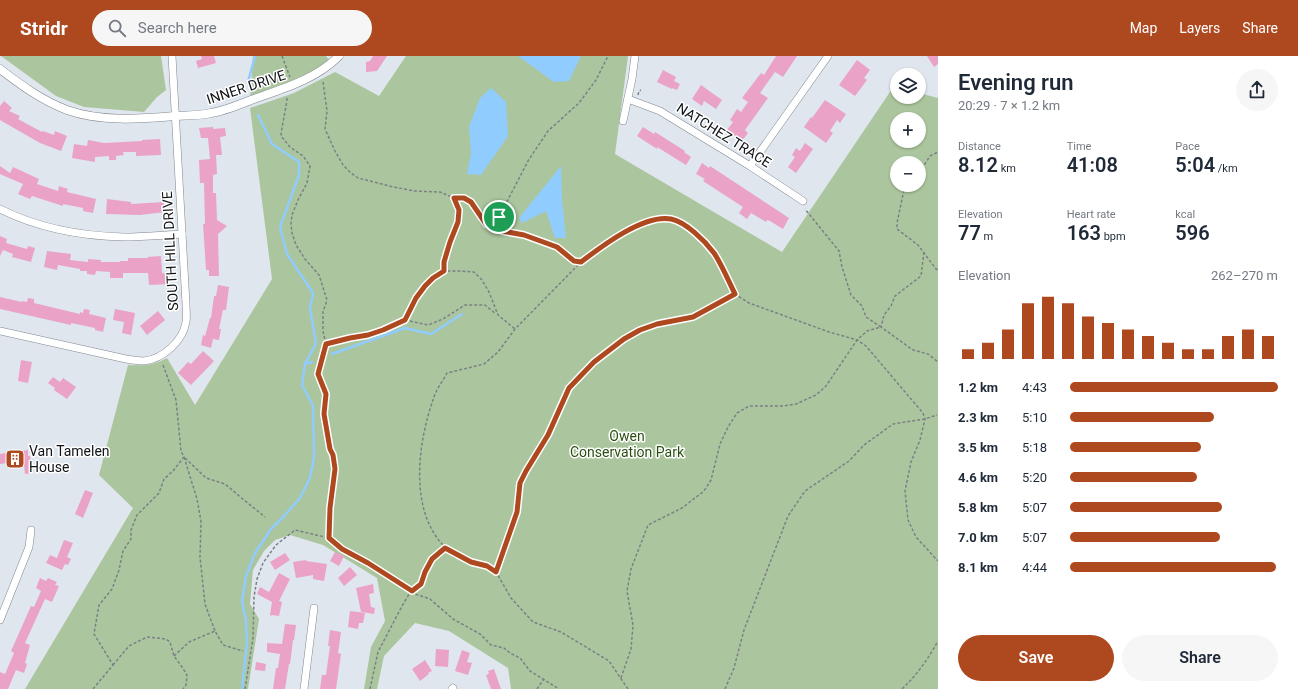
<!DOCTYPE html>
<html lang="en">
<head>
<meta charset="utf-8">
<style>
	:root { --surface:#fff; --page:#f6f6f7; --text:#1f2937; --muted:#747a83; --accent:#ae481f }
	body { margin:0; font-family:Roboto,sans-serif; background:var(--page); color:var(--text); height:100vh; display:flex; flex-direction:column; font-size:15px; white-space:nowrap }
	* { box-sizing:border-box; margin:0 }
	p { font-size:13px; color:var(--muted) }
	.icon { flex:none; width:22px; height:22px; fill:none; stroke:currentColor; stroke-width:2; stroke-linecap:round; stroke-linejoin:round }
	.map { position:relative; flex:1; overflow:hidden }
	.panel { display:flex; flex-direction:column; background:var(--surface); width:360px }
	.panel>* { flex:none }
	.fabs { position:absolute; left:890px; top:12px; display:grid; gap:8px }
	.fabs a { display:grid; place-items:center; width:36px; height:36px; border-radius:50%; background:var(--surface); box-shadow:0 1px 3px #0004; font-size:20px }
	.pin { position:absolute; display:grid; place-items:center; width:34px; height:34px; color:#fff; margin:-17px; border:2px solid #fff; border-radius:50%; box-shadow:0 1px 4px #0007 }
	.round { display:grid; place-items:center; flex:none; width:42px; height:42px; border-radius:21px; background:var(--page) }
	.head { display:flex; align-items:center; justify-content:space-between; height:68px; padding:0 20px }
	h1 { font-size:22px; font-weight:600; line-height:30px }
	.figures { display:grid; grid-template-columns:repeat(3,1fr); gap:6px; height:68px; padding:4px 20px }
	.figures div { display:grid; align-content:center }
	.figures b { font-size:20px; font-weight:600 }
	.figures small { font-size:11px; font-weight:400 }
	.figures p { font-size:11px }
	.chart { height:112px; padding:8px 20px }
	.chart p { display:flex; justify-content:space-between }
	.chart svg { width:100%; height:72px; margin-top:4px; stroke:var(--accent); stroke-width:6 }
	.action { display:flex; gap:8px; margin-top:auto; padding:8px 20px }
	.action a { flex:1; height:46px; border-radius:24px; background:var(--accent); color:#fff; font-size:16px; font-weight:600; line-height:46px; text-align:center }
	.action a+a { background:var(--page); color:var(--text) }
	ul { padding:0 20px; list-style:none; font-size:13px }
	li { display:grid; grid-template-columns:64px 48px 1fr; align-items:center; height:30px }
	li i { height:10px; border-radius:5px; background:var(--accent) }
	header { display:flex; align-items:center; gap:24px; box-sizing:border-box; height:56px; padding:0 20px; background:var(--accent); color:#fff }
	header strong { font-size:19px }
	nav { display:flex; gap:22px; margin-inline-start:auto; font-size:14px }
	.search { width:280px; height:36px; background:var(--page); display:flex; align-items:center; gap:10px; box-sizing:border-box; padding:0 14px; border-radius:22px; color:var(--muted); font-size:15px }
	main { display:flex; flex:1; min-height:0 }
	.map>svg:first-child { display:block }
	.green { fill:#abc69e; fill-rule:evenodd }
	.water { fill:#90ccfe }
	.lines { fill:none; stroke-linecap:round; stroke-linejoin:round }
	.stream { stroke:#90ccfe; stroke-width:2.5 }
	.building { fill:#eaa3c6 }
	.minor-casing { stroke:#80878e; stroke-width:8 }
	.tertiary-casing { stroke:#80878e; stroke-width:9 }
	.path { stroke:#7b8085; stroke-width:1.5; stroke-dasharray:3 2; stroke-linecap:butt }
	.minor { stroke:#fff; stroke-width:7 }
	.tertiary { stroke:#fff; stroke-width:8 }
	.route-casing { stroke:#fff; stroke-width:8 }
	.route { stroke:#ae481f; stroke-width:5 }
	.labels { text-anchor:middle; stroke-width:3; stroke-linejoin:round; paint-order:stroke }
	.street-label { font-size:14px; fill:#101315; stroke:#fff }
	.park-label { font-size:14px; fill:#2a4f10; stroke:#fff }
	.poi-label { font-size:14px; fill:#101315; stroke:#fff; text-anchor:start }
</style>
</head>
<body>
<header>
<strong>Stridr</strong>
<div class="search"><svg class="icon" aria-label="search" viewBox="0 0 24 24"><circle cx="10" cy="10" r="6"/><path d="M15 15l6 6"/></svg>Search here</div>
<nav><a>Map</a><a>Layers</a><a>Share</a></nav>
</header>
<main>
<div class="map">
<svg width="938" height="633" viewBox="0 0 938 633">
	<rect width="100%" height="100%" fill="#dfe6ee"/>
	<g class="green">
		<polygon points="1,0 161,0 166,34 157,41 144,56 84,51 56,40"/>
		<polygon points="253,0 326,0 331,7 250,45"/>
		<path d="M406 0H628L615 98 782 196 894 30H897V41H919V37L938 42V633H511L508 612 449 575 415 567 384 600 377 633H364L371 591 385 565 377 522 323 489 290 479 275 484 264 495 253 514 250 548 259 563 248 633H25L133 452 99 419 128 309C143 310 154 309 167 302L195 349 272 223 250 52 294 37 335 16 379 40ZM897 63H919V85H897ZM897 107H919V129H897Z"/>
	</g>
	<g class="water">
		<polygon points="518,0 581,0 569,25 554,26"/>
		<polygon points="491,32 506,46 508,80 481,119 467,118 471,97 469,71 480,42"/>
		<polygon points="561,110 562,144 566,182 555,182 546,155 522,167 519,162"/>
	</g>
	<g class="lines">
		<g class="stream">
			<polyline points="248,26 255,0"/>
			<polyline points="332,298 405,272 431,278 462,258"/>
			<polyline points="305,308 312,306"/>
			<polyline points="242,633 247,587 246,564 242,546 246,520 255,497 271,473 284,460 300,442 310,422 314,401 313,350 302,329 305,308 316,287 310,252 313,237 287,198 280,171 299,119 299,106 272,88 258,59"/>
		</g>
	</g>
	<g class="building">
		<polygon points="201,0 214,0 216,7 198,12 196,5 202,3"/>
		<polygon points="373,0 387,0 377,15 366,16 366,6 370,5"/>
		<polygon points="776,0 797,0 783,21 775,16 760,37 768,42 745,74 748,77 742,85 727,74 733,66 730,64 737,53 741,56 748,46 742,42 761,17 764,19"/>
		<polygon points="927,0 938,0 938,8 934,11"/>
		<polygon points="857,4 870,14 864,22 867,24 855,40 839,29"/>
		<polygon points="663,14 676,21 674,25 680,28 677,34 672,32 672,33 657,26"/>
		<polygon points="701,29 722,44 716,53 704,45 702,50 692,43"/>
		<polygon points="825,44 846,58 840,67 837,64 830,75 833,77 826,87 804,71 811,61 812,62"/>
		<polygon points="4,45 12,52 9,55 20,60 18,63 42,76 43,75 54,79 55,75 67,80 61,95 40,87 0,64 0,50"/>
		<polygon points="213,71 213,73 225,72 226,80 220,81 222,99 216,99 217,118 213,119 213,137 216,137 217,164 227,170 218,178 219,220 209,220 209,214 206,214 203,168 205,168 204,127 200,127 199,104 210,103 208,82 201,82 199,72"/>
		<polygon points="643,71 654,78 655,76 685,95 684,96 691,101 686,109 657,91 657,93 637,80"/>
		<polygon points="160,83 161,99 136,100 136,96 123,96 124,99 116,100 116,104 109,104 109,100 95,101 95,106 72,102 74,88 87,90 88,84 104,87 142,85 142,84"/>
		<polygon points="805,87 813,93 796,117 788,111 795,101 792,99 796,92 800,95"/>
		<polygon points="702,107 709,112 710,110 789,162 783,173 770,165 767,164 766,166 751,157 747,163 739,157 743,151 703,125 705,123 696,118"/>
		<polygon points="0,110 10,117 13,111 39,123 37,128 58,135 59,130 68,133 67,136 96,143 93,157 83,155 83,152 63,148 63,150 32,140 30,143 18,138 23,128 0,118"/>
		<polygon points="107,143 131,146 131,148 164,146 165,156 140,159 106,158"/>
		<polygon points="0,180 7,183 6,187 27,193 28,190 35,192 31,206 12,201 13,198 3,194 0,200"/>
		<polygon points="47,195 71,198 70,204 88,206 88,203 101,204 101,206 120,206 120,205 128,205 128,202 148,202 147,201 161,200 162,217 169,217 169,228 149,229 148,217 123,217 123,222 110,222 110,216 96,215 95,219 87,218 87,215 80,215 80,213 58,209 57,214 44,211"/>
		<polygon points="218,229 229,231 226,254 223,254 219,273 221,273 219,284 213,283 211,292 201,289 203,279 205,280 210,262 211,262 214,240 216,240"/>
		<polygon points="0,241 22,246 22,245 27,246 28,242 34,243 34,247 80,258 80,256 83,257 84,253 90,254 89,258 106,262 103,276 95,274 95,272 71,267 71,269 0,253"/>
		<polygon points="115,253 135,257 131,279 122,277 124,266 113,264"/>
		<polygon points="158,255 165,264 147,279 140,270"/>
		<polygon points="203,295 214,305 191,329 178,317 188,306 191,308"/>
		<polygon points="21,304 32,306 28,327 18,325"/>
		<polygon points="53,321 60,326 63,322 76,331 67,343 54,334 55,332 48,327"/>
		<polygon points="28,394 28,400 30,400 32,417 25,418 24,408 16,409 15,406 0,408 0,398"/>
		<polygon points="85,434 93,437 83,462 75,458"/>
		<polygon points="64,484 73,487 67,501 71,503 68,509 65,508 62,514 46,507 50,499 57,502"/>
		<polygon points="335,496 344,500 339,510 330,505"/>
		<polygon points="285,497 290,504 275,514 270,506"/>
		<polygon points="306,504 306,505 327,508 324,525 313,523 313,519 296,522 293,506"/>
		<polygon points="350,511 357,519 344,530 338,522"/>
		<polygon points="279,517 290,523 279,545 282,546 279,560 272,559 271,560 270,559 272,546 257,538 260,531 269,536"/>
		<polygon points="40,522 46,525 48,522 57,526 55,529 59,530 52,546 45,543 25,587 30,589 25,607 27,608 24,617 16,614 8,633 0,633 0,616 5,618 14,597 11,595 31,550 34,551 41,535 36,532"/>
		<polygon points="373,528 374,537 369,538 371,551 375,552 374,558 361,556 356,532"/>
		<polygon points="350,555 365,557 363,567 359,567 358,573 348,571"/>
		<polygon points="285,568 296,569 294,584 293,584 290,608 289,608 285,633 273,633 276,612 278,612 280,598 267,596 267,587 282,588"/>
		<polygon points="330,574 341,576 338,597 341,598 336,633 320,633 322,619 326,619 330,590 328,590"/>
		<polygon points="436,593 449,594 448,611 435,610"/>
		<polygon points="462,594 470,597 467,606 472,607 468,619 455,615"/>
		<polygon points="425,604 432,615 428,617 429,618 420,625 412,613"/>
		<polygon points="256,606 266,608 265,615 255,614"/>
		<polygon points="494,613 501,633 491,633 486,619 489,618 488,615"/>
	</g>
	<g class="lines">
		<defs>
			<g id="minor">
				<polyline points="628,43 660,55 750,110 803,145"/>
				<polyline points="623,65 632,23 635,0"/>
				<polyline points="750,110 828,0"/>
				<path d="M0 153C38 172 82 180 124 181 143 181 163 179 182 178"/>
				<path d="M0 275 126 303C132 304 138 305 144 305 163 303 183 285 186 266 187 260 186 254 186 248L172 0"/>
				<polyline points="0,564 29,491 31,474"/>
				<polyline points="304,633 314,552"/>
				<polyline points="452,633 453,632"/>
			</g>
			<path id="tertiary" d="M0 13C21 29 41 44 67 54 101 66 139 63 175 60 186 59 199 60 211 57 224 55 238 49 251 44 282 33 315 24 339 0"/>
		</defs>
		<use href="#minor" class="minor-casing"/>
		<use href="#tertiary" class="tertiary-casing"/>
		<g class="path">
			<polyline points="282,0 290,21"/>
			<polyline points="323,26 327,55 325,73 335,95 343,109 351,117 358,122 389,130 414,135 440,136 454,142 464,142 471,146 486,167 502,175 524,179 557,191 574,205 581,206"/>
			<polyline points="638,39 639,35 641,34"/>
			<path d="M287 42C286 55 282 67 281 80L290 91 303 100 310 110 307 127 298 144 292 159 291 168 292 177 296 189 305 203 319 219 327 244 323 256V275L326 288 318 317 326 338 324 358 330 393 333 399 335 413 330 452 329 482 342 493 368 507 415 538 430 543 453 563 480 578 491 589 504 592 510 597 520 602 530 615 559 633"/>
			<polyline points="747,94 748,97"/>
			<polyline points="763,106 766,106"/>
			<polyline points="919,117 930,100 938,96"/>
			<polyline points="905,129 897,167 897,173 918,189 936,213 938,214"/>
			<polyline points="454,142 459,154 458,166 449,186 444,206 444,215 460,215 474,216 482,224 489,236 498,259 515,273"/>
			<polyline points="487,167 499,161"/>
			<polyline points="501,174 499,161 528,105 548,75 579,47 596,24 608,0"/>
			<polyline points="924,196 921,220 895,240 891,250 884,259 881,271 913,294 928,298 938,306"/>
			<polyline points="405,264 428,269 443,263 465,249 485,249 496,258"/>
			<polyline points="327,288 350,282 368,279 383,274 405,264 416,242 425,230 433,222 444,215"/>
			<polyline points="184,401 197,443 201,465 200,501 205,548 215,575"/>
			<polyline points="185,402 206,422 225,428 244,444 265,461"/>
			<path d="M496 516C481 506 458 504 445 491 408 455 418 385 434 341 437 332 443 325 447 317L484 308 498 296 515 273 581 206 613 183 646 166 659 162 672 163 696 177 714 198 735 238 749 247 829 276 857 284 866 290 923 357 925 363 920 384 911 406 905 435 908 464 916 481 938 505"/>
			<polyline points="174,600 189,586 215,575 223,589 243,595"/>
			<polyline points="113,609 129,590 147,581 166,583 170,586 174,600 182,611 187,619 186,629 183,633"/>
			<polyline points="621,622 631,593 633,569 627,535 631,513 648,469 682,452 704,435 711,424 720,388 728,371 737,357 749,350 783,350 796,348 816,339 826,330 857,284 867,275 881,271 866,261 862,250 851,239 842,211 839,195 805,153"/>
			<polyline points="93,633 113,609 94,578 99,549 112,533 119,514 123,495 131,483 131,474 137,459 159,437 164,423 173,415 184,401 181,395 176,344 163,309"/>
			<polyline points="245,633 253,582 254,541 257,523 263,507 276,489 295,474 329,482"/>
			<polyline points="370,633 378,596 402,550 411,535 421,528 425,516 432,503 445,492"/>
			<polyline points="537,633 544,623"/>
			<polyline points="628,633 609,605 561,576 533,566 511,542 496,516 517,456 520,427 526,415 548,379 569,332 594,306 624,283 640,274 657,268 693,261 735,238"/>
			<polyline points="725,633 734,612 744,574 788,460 805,435 849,405 864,389 893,368 925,363 937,359"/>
			<path d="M902 633C917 619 928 603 938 585"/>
		</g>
		<use href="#minor" class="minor"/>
		<use href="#tertiary" class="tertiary"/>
	</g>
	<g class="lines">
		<defs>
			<path id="route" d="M454 142H464L471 146 486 168 499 161 500 169 502 175 524 179 557 191 574 205 581 206C602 190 644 158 671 163 686 166 705 185 714 197 721 207 729 226 735 238L693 261 657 268 640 274 624 283 594 306 569 332 548 379 526 415 520 427 517 456 496 516 487 510 471 506 445 492 432 503 425 516 421 528 412 535 368 507 342 493 329 482 330 452 335 413 333 399 330 393 324 358 326 338 318 318 326 288 350 282 368 279 383 274 405 264 416 242 425 230 433 222 444 215V206L450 186 458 166 459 154Z"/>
		</defs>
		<use href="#route" class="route-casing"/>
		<use href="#route" class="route"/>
	</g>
	<defs>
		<symbol id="building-square" viewBox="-11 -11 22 22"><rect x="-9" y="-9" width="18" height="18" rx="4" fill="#ae481f" stroke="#fff"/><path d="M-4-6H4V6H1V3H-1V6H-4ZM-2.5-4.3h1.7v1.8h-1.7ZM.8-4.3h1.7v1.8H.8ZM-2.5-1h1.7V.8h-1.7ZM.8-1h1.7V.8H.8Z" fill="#fff"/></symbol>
	</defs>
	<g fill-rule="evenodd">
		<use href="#building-square" x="4" y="392" width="22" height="22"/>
	</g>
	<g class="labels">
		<g class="street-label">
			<text transform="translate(246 31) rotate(-18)" y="5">INNER DRIVE</text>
			<text transform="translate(724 79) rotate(32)" y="5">NATCHEZ TRACE</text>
			<text transform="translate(170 195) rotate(-93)" y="5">SOUTH HILL DRIVE</text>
		</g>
		<g class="park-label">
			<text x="627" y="385">Owen<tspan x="627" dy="16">Conservation Park</tspan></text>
		</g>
		<g class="poi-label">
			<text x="29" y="400">Van Tamelen<tspan x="29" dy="16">House</tspan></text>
		</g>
	</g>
</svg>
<div class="fabs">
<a><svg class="icon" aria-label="layers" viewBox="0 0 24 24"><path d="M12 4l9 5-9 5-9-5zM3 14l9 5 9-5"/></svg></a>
<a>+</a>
<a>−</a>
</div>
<div class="pin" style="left:499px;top:161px;background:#1e9e55"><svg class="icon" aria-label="arrive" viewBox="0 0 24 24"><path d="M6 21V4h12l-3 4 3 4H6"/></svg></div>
</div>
<section class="panel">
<div class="head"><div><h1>Evening run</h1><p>20:29 · 7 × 1.2 km</p></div><a class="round"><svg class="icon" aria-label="share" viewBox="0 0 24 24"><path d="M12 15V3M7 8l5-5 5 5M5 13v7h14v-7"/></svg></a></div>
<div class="figures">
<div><p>Distance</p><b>8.12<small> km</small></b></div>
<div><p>Time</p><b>41:08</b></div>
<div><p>Pace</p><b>5:04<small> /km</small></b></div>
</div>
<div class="figures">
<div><p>Elevation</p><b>77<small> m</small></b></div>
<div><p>Heart rate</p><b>163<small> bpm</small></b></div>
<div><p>kcal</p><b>596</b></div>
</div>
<div class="chart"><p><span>Elevation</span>262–270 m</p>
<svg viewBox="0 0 160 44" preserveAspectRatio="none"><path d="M5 44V38M15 44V34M25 44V26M35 44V10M45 44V6M55 44V10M65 44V18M75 44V22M85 44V26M95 44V30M105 44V34M115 44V38M125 44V38M135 44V30M145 44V26M155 44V30"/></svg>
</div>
<ul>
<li><b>1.2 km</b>4:43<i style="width:100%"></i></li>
<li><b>2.3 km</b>5:10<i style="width:69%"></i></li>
<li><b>3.5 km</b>5:18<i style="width:63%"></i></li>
<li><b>4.6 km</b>5:20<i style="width:61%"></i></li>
<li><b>5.8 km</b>5:07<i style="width:73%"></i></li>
<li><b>7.0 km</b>5:07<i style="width:72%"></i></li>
<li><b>8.1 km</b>4:44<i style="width:99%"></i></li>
</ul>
<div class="action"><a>Save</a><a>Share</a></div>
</section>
</main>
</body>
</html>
